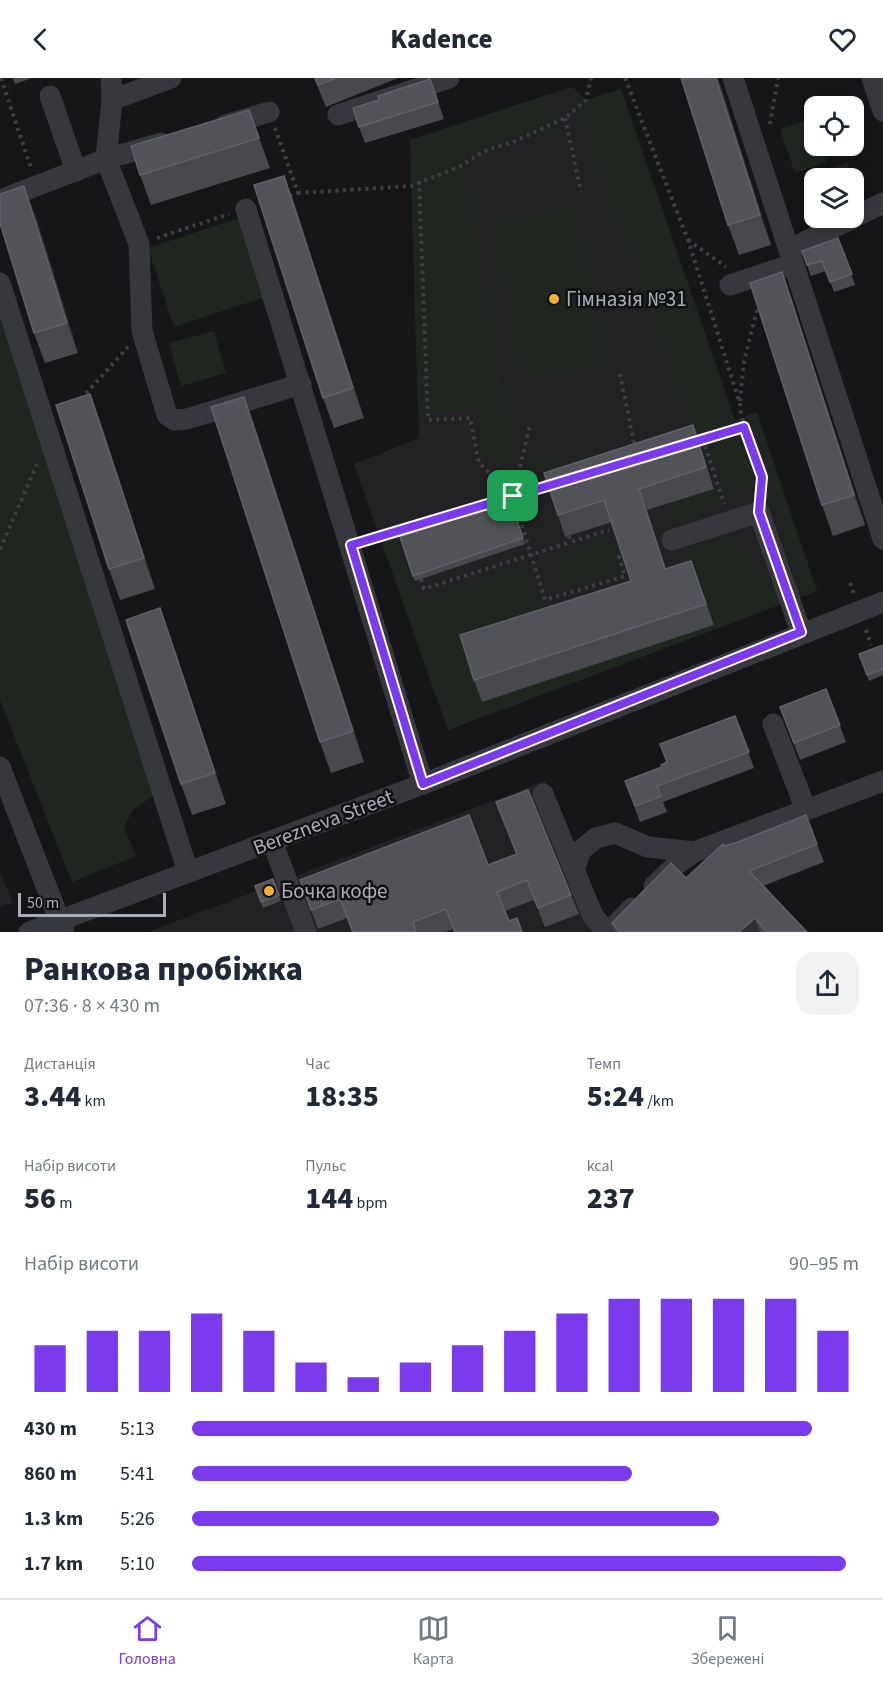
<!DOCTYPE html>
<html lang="uk">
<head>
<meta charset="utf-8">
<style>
	:root { --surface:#fff; --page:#f2f2f3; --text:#1f2937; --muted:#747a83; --line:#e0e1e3; --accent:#7c3aed }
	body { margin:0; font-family:"Source Sans 3",sans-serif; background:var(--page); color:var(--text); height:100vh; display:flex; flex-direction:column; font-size:22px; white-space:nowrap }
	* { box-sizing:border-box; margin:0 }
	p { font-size:20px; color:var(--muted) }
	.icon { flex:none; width:33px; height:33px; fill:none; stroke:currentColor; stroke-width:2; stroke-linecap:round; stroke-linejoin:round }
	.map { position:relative; height:854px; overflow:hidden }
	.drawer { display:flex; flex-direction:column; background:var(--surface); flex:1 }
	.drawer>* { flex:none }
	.tools { position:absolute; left:804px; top:18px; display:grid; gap:12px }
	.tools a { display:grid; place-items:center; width:60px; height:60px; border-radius:12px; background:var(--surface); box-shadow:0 3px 15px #0003; font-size:30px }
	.scale { position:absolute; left:18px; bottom:15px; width:148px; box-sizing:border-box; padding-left:6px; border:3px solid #a8adb8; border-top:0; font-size:16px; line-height:21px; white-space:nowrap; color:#a8adb8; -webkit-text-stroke:4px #111113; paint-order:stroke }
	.pin { position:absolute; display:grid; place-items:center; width:51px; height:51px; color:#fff; margin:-26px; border-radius:12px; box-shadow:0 3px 9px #0006 }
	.round { display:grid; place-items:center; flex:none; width:63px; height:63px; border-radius:18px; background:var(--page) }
	.summary { display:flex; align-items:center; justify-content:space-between; height:102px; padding:0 24px }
	h1 { font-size:33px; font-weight:800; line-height:45px }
	.stats { display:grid; grid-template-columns:repeat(3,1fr); gap:9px; height:102px; padding:6px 24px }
	.stats div { display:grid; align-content:center }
	.stats b { font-size:30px; font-weight:800 }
	.stats small { font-size:16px; font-weight:400 }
	.stats p { font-size:16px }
	.chart { height:168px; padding:12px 24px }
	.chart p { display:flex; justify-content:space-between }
	.chart svg { width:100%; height:108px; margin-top:6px; stroke:var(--accent); stroke-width:6 }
	ul { padding:0 24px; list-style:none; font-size:20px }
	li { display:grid; grid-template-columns:96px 72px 1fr; align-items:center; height:45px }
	li i { height:15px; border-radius:8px; background:var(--accent) }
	header { display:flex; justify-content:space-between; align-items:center; height:78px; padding:0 24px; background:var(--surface); font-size:27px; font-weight:800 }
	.dock { display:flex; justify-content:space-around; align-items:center; height:84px; border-top:2px solid var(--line); background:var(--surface); font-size:16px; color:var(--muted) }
	.dock a { display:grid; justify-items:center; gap:3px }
	.dock .current { color:var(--accent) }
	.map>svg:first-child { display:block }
	.built { fill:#222225 }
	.green { fill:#1e261f }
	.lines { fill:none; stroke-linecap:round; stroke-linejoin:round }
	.path { stroke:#3d3f44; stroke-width:4; stroke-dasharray:3 4.5; stroke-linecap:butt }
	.minor { stroke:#37383d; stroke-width:21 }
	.wall { fill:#47494d }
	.shaded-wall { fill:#2f3033 }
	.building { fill:#525359; stroke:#5f6168; stroke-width:1.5 }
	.route-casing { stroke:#fff; stroke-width:12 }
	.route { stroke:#7c3aed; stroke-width:8 }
	.poi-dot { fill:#f2b134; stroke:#111113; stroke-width:2 }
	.labels { text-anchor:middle; stroke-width:5; stroke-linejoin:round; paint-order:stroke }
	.poi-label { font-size:21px; fill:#a8adb8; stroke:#111113; text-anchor:start }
	.street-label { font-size:21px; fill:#a8adb8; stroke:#111113 }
</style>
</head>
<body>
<header><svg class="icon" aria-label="back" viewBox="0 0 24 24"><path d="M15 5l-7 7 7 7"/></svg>Kadence<svg class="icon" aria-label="heart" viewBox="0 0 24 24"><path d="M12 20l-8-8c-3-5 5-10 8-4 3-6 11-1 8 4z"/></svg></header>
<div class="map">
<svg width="883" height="854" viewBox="0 0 883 854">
	<rect width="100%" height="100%" fill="#161618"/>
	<g class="built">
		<polygon points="572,9 586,22 621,11 735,342 757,334 817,513 448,652 354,386 419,360 410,62"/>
		<polygon points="545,703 596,835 610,854 148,854"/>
		<polygon points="0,794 13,825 0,830"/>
	</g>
	<g class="green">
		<polygon points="572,9 586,22 621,11 735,343 570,395 528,390 531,375 569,385 690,349"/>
		<polygon points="546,17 560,51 542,58 521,57 480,70 464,82 515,371 511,385 485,381 476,331 418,336 410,62"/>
		<polygon points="812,40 814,68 821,68 827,84 795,95 780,51"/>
		<polygon points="848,85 852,100 827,100 825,92"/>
		<polygon points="574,127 606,286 522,303 490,144"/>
		<polygon points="239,140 265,219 174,249 148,170"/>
		<polygon points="0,214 158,714 133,732 124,749 136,778 72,804 0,622"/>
		<polygon points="214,253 226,295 181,308 169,265"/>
		<polygon points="757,335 817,513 805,517 746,339"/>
		<polygon points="740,357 756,402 727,419 710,367"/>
		<polygon points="714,411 719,424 678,449 669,425"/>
		<polygon points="609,460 619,493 565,510 555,477"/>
		<polygon points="734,460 782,526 448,652 383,468 395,464 417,523 524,488 541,537 713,548 685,470"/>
	</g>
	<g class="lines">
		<g class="path">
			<polyline points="1,0 31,90"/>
			<path d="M625 0 688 162 740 326C742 358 763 384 760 416"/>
			<polyline points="565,40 581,114"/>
			<polyline points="770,46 778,0"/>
			<polyline points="275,50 298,115 288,118"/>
			<polyline points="419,103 428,342 470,340 479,385 513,418 545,522 625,498 619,479 623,478"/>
			<polyline points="298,115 411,108 461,88 484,73 513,64 565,40 586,22 591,0"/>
			<polyline points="157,160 229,136"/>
			<polyline points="688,162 726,189"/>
			<polyline points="620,296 635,370"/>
			<polyline points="81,321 128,269"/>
			<polyline points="740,323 744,283 759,224"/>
			<polyline points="703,361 724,426"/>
			<polyline points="694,364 744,349"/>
			<polyline points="513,418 530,347"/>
			<polyline points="569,458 571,464 609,452"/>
			<polyline points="366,463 552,406"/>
			<polyline points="0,471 37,386"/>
			<polyline points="421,501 424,511 571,464"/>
			<polyline points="850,505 854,516"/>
			<polyline points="866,552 871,567"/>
		</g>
		<g class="minor">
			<polyline points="111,0 112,22 106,81 139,166 142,253 167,337 175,342 187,341 301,306"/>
			<polyline points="733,0 883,461"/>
			<polyline points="872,0 883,33"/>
			<polyline points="50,18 76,93"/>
			<polyline points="112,22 171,0"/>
			<polyline points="338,37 449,0"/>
			<polyline points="225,47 269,34"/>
			<polyline points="0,122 106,81 161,65"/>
			<polyline points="246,131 423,706"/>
			<polyline points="789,172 883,125"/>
			<polyline points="0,205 188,794"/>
			<polyline points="730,207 793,186"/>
			<polyline points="672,462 759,434 801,554"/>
			<polyline points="773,646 806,732"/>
			<polyline points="0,689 64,854"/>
			<polyline points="543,716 593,838 607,854"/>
			<polyline points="272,763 306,854"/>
			<polyline points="574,792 581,772 596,760 615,755 648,769 694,774"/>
			<polyline points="654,808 676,787 694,774 883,703"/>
			<polyline points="29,854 423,706 883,524"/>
			<polyline points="609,854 632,830"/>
		</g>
	</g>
	<g class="wall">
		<polygon points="13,0 32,0 15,6"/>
		<polygon points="314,0 398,0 326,29"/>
		<polygon points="681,0 718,0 771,167 739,177 728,147"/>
		<polygon points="436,18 444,41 365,65 359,49"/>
		<polygon points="249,32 270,90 151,127 140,97"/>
		<polygon points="284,98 295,128 364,340 334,350 323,320"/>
		<polygon points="36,139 78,275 45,285 34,255"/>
		<polygon points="838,160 855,207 834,214 826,193 811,198 802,173"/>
		<polygon points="782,194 793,225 865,447 833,458 822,427"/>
		<polygon points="244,319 255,349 364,684 331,695 320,664"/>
		<polygon points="101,346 155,511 120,522 109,491"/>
		<polygon points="693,347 714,411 647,432 666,491 691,483 714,547 482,624 474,602 631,503 612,444 565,459 558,437"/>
		<polygon points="510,422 525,466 415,503 400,459"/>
		<polygon points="171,560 226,726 192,737 181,706"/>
		<polygon points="883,567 883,597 869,603 859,576"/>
		<polygon points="826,611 846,664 800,682 780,629"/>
		<polygon points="735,638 754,690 663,724 667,734 640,744 625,703 662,689 667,684"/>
		<polygon points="496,724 571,817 579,836 545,849 534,822 505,833 509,843 522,854 454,854 453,851 445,854 352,854 347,840 318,851 300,802 488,787 516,776"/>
		<polygon points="817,766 824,784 763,808 807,854 615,854 612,845 686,800 725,768"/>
		<polygon points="273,801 281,823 263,830 255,808"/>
	</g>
	<g class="shaded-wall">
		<polygon points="716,0 718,0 771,167 760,137"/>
		<polygon points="284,98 295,128 364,340 353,310"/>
		<polygon points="24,108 36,139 78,275 67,245"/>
		<polygon points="782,194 793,225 865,447 854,417"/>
		<polygon points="90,316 101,346 155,511 144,480"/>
		<polygon points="244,319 255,349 364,684 353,653"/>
		<polygon points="639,411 647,432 673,513 665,491"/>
		<polygon points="160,530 171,560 226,726 215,695"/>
		<polygon points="755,840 760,854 739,854"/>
	</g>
	<g class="building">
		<polygon points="315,0 336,0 318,7"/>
		<polygon points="681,0 716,0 760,137 728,147"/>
		<polygon points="430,1 438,24 359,49 353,30 379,22 378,18"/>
		<polygon points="249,32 259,60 140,97 131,68"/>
		<polygon points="284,98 353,310 323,320 254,107"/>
		<polygon points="24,108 67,245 34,255 0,145 0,116"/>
		<polygon points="838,160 852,196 830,204 822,183 807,187 802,173"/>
		<polygon points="782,194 854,417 822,427 750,205"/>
		<polygon points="90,316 144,480 109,491 56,327"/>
		<polygon points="244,319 353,653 320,664 211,329"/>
		<polygon points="693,347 706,389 639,411 665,491 691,483 706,526 474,602 460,557 631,503 604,422 558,437 544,395"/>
		<polygon points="510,422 523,460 413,498 400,459"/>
		<polygon points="160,530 215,695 181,706 126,542"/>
		<polygon points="883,567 883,591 867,597 859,576"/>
		<polygon points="826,611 840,647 794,665 780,629"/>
		<polygon points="735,638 749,674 657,708 661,718 635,728 625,703 662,689 661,687 667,684 660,666"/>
		<polygon points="528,712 571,817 538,830 527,802 497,814 509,843 517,840 522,854 455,854 446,831 413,844 416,854 353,854 340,821 311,832 300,802 469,737 488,787 517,776 496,724"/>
		<polygon points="806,737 817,766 749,793 807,854 767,854 755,840 739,854 620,854 612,845 671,785 686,800 723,766 725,768 738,764"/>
		<polygon points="273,801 279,817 261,824 255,808"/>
	</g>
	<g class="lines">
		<defs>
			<polygon id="route" points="744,349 762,399 759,434 801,554 423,706 351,467"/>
		</defs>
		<use href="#route" class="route-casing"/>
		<use href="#route" class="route"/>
	</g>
	<g class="poi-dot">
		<circle cx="554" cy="221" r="6"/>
		<circle cx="269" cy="813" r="6"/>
	</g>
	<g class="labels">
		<g class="poi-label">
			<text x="566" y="228">Гімназія №31</text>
			<text x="281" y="820">Бочка кофе</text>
		</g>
		<g class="street-label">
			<text transform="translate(323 744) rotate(-21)" y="7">Berezneva Street</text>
		</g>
	</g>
</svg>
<div class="tools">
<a><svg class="icon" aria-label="locate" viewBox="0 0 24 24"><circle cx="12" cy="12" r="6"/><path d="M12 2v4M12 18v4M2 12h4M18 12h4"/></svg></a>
<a><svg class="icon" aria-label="layers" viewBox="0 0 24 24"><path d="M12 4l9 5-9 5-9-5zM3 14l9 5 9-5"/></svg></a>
</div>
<div class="scale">50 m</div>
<div class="pin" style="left:513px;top:418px;background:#1e9e55"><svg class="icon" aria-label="arrive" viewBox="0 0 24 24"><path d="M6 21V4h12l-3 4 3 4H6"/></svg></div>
</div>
<section class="drawer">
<div class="summary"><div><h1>Ранкова пробіжка</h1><p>07:36 · 8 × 430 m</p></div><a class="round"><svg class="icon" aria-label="share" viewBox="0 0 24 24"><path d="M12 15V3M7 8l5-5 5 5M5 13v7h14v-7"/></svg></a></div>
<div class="stats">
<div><p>Дистанція</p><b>3.44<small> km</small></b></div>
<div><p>Час</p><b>18:35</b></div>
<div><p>Темп</p><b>5:24<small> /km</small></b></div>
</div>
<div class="stats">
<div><p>Набір висоти</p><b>56<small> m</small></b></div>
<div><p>Пульс</p><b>144<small> bpm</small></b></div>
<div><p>kcal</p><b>237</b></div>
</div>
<div class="chart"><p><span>Набір висоти</span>90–95 m</p>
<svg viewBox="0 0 160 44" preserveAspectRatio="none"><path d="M5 44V25M15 44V19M25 44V19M35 44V12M45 44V19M55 44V32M65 44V38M75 44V32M85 44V25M95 44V19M105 44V12M115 44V6M125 44V6M135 44V6M145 44V6M155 44V19"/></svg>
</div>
<ul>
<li><b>430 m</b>5:13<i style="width:93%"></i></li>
<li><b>860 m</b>5:41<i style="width:66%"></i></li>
<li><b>1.3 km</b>5:26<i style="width:79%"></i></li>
<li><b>1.7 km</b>5:10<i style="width:98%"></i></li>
</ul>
</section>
<nav class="dock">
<a class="current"><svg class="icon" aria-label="home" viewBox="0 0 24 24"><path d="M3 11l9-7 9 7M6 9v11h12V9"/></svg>Головна</a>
<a><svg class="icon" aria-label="map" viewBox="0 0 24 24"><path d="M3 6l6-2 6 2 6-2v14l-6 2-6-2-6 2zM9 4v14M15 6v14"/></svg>Карта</a>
<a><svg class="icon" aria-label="saved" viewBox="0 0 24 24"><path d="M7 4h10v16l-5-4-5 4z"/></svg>Збережені</a>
</nav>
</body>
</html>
